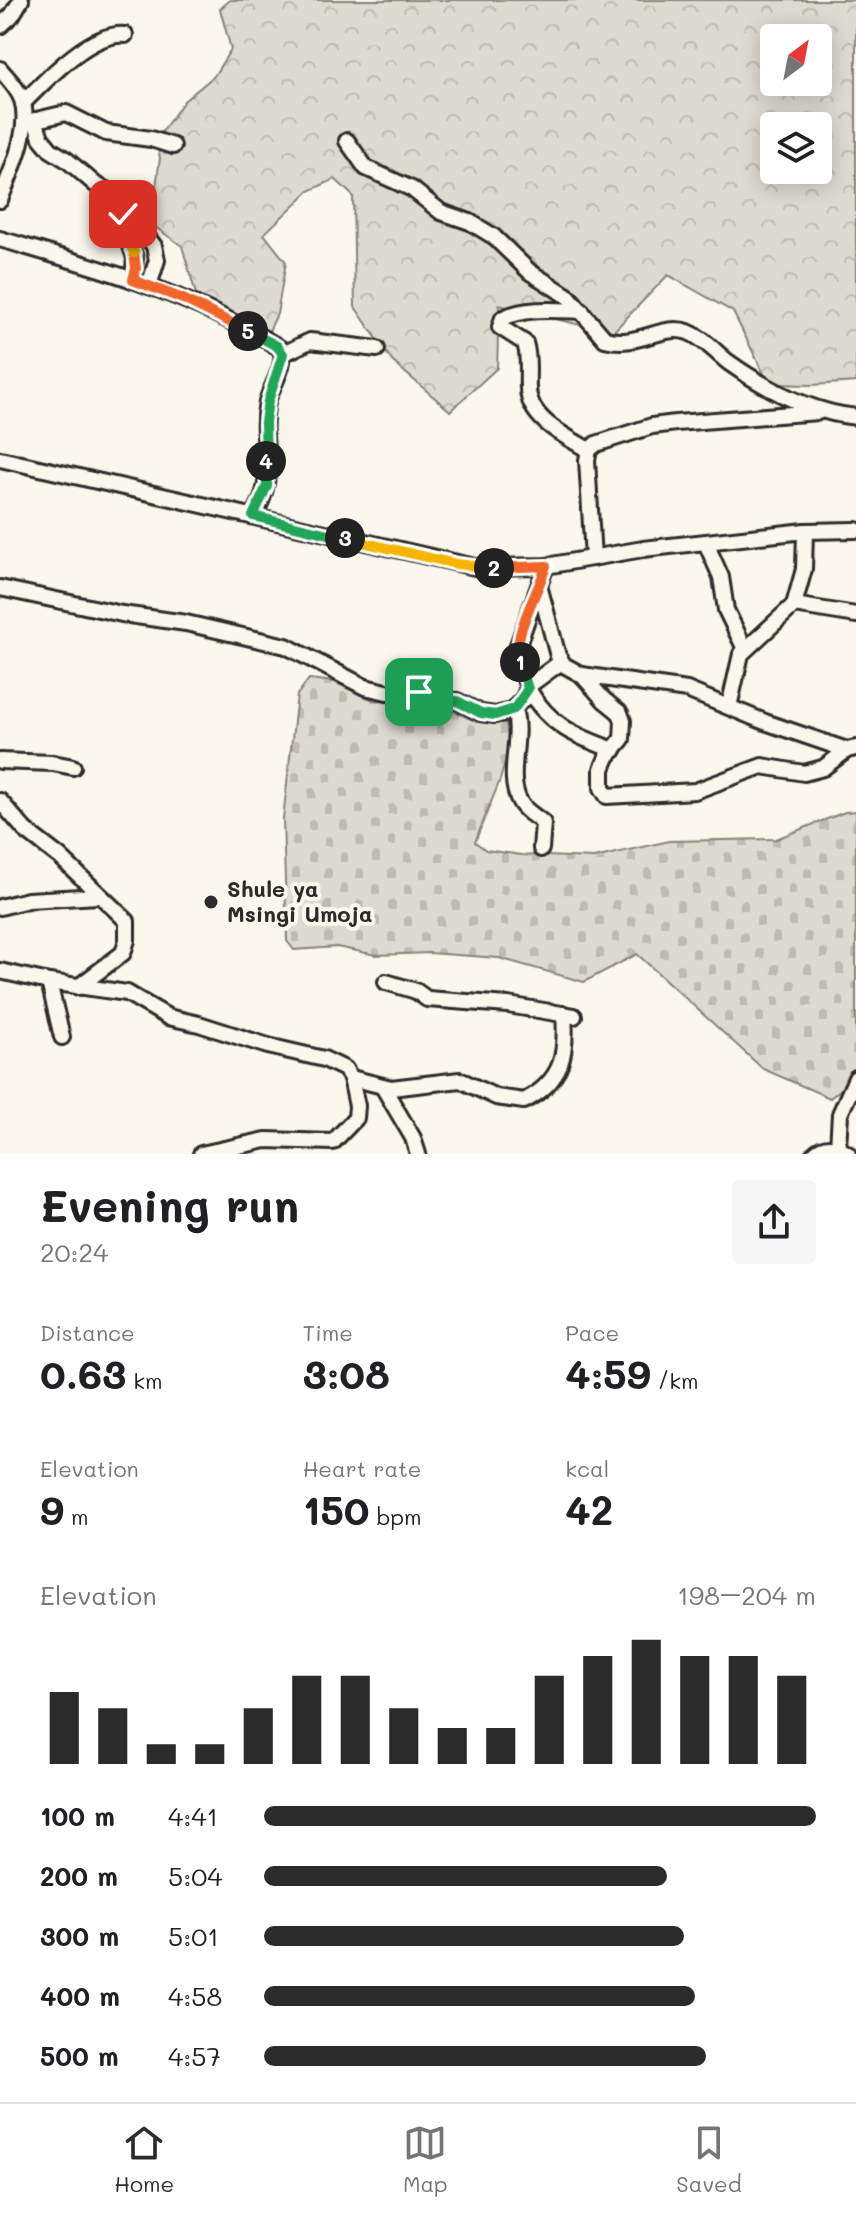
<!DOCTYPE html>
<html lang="en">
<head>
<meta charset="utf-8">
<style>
	:root { --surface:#fff; --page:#f6f6f6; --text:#202124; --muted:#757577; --line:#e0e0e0; --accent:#2b2b2b }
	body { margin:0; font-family:Mali,sans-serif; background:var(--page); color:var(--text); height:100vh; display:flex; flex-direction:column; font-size:30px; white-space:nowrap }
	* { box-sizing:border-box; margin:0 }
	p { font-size:26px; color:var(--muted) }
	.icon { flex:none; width:44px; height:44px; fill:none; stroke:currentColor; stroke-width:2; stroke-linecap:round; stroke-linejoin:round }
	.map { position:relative; height:1154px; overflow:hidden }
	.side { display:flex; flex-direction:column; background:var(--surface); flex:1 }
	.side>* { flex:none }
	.needle { width:52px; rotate:32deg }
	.fabs { position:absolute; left:760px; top:24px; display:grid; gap:16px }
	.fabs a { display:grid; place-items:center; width:72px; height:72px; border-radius:8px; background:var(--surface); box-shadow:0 4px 20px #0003; font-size:40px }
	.pin { position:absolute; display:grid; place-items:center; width:68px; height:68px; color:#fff; margin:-34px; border-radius:16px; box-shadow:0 4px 12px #0006 }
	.km { position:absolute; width:40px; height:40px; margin:-20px; border-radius:50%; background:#222; color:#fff; font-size:22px; line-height:40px; text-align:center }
	.round { display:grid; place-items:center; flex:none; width:84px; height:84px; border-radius:8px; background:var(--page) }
	.overview { display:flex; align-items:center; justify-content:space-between; height:136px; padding:0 40px }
	h1 { font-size:44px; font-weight:700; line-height:60px }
	.metrics { display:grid; grid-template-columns:repeat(3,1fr); gap:12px; height:136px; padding:8px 40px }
	.metrics div { display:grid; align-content:center }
	.metrics b { font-size:40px; font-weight:700 }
	.metrics small { font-size:22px; font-weight:400 }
	.metrics p { font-size:22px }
	.chart { height:224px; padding:16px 40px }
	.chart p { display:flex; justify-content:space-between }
	.chart svg { width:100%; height:144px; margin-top:8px; stroke:var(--accent); stroke-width:6 }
	ul { padding:0 40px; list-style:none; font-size:26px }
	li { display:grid; grid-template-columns:128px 96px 1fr; align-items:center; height:60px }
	li i { height:20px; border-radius:10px; background:var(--accent) }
	.tabs { display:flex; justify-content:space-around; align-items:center; height:112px; border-top:2px solid var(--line); background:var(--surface); font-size:22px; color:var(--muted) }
	.tabs a { display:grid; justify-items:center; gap:4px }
	.tabs .current { color:var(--accent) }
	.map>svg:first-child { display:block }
	.forest { fill:url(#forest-crowns); stroke:#84827e; stroke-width:2; fill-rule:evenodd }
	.cemetery { fill:url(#cemetery-stones); stroke:#84827e; stroke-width:2 }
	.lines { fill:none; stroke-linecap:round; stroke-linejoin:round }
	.minor-casing { stroke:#2b2b2b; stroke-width:20 }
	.minor { stroke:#fbf7ec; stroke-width:14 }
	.split-1-casing { stroke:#fff; stroke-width:16 }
	.split-2-casing { stroke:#fff; stroke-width:16 }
	.split-3-casing { stroke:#fff; stroke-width:16 }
	.split-4-casing { stroke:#fff; stroke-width:16 }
	.split-5-casing { stroke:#fff; stroke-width:16 }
	.split-6-casing { stroke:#fff; stroke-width:16 }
	.split-7-casing { stroke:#fff; stroke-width:16 }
	.split-1 { stroke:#22a559; stroke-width:10 }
	.split-2 { stroke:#f0652b; stroke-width:10 }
	.split-3 { stroke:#f5b400; stroke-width:10 }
	.split-4 { stroke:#22a559; stroke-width:10 }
	.split-5 { stroke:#22a559; stroke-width:10 }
	.split-6 { stroke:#f0652b; stroke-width:10 }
	.split-7 { stroke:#f5b400; stroke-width:10 }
	.poi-dot { fill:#2b2b2b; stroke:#fbf7ec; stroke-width:3 }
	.labels { text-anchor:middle; stroke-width:8; stroke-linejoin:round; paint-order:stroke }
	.poi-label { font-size:22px; font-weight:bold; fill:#2b2b2b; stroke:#fbf7ec; text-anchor:start }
</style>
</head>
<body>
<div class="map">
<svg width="856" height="1154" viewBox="0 0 856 1154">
	<defs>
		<pattern id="forest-crowns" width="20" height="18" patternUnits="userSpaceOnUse" patternTransform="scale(2)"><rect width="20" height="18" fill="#dddad0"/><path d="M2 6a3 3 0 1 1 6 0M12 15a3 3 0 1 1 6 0" fill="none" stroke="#bebbb3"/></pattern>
		<pattern id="cemetery-stones" width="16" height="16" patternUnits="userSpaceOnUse" patternTransform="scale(2)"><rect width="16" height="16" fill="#dddad0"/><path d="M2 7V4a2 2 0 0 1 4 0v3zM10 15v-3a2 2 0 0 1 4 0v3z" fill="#bebbb3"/></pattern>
	</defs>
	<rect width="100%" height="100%" fill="#fbf7ec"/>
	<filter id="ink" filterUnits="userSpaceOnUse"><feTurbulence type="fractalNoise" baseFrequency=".0125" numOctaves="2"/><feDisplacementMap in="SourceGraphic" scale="16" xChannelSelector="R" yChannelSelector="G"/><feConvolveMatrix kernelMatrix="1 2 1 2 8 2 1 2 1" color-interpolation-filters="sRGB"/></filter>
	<g filter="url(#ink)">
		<path class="forest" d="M230 0H856V382L812 385 769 384 733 312 668 275 612 333 499 305 497 368 450 411 393 362 355 307 353 196 335 179 309 191 264 234 286 262 277 314 269 331 198 301 182 246 151 224 160 158 156 140 184 101 214 76 231 49 220 9ZM774 38H818V82H774ZM774 126H818V170H774Z"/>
		<polygon class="cemetery" points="309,679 335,682 373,700 413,701 447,708 477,722 506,723 510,744 500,780 475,842 486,850 521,855 594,858 669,841 776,839 845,812 856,811 856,1077 830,1098 763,1069 637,954 584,982 499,958 429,953 376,955 337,947 294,950 287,941 283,819 297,695"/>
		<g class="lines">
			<defs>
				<g id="minor">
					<polyline points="0,26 12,15 21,0"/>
					<path d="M0 69C8 79 18 88 22 100 32 128 10 174 0 200"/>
					<path d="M23 103C47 79 90 32 125 35"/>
					<polyline points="35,120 41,138 51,150 67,160 96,185 115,194 154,246 157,260 149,286"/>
					<polyline points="24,123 66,113 106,133 151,139 173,146"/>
					<path d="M347 141 366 168 412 189 441 212 470 222 493 236 530 272 569 297 605 339C639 348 662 323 688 332 704 338 715 352 728 362 766 389 809 412 856 417"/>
					<polyline points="128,211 123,214 122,220 135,258 133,280"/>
					<path d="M0 239C81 263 163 285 238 325 252 333 268 340 281 349 287 365 271 386 267 402 258 445 280 476 253 516"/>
					<path d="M582 311C556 310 527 307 503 318L500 327 525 343C530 358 527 373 528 388 528 419 565 436 589 450"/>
					<polyline points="283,354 310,341 377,349"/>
					<polyline points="0,459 475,567 546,566 643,549 805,531 856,530"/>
					<polyline points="706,543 721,577 726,610 745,649"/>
					<polyline points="593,558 587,460 589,450 596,444 652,426 676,423 818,412"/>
					<polyline points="0,588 122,614 186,623 286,646 365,687 387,692 424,693 441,700 457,701 481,713 495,715 511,711 523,699 528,689 518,655 518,645 546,566"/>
					<polyline points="540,589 558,656 564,665 582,675 687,690 765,722 847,750"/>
					<polyline points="794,605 856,615"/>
					<polyline points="582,675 604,700 620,713 623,721 622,739 607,757 602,769 602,788 607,796 695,791 762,766 804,773 823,768 847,750 856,748"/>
					<polyline points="527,687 561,662"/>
					<path d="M528 689C550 726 575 736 614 750"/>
					<polyline points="729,707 741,654 794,605 804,569 805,531"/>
					<path d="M514 709C523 739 505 776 520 802 525 812 536 816 543 823L541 849"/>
					<polyline points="0,761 53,763 73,767"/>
					<polyline points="0,801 25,830 60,857 127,921 127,940 123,953 78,987"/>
					<polyline points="0,907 28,900 99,896"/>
					<polyline points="0,971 49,982 127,993 168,1017 199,1024 268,1046 324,1059 345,1069 351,1078 357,1106 356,1118 333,1142 266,1140 201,1154"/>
					<polyline points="49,982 62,1037"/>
					<polyline points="386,982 416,991 427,999 508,1005 574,1016"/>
					<path d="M351 1078 391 1088 460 1080 496 1097 524 1101C563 1081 567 1054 564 1014"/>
					<polyline points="383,1087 413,1138 418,1154"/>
					<polyline points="838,1147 840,1114 856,1078"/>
					<path d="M814 1154C825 1143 836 1146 848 1154"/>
				</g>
			</defs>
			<use href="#minor" class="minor-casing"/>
			<use href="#minor" class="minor"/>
		</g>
	</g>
	<g class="lines" filter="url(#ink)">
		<defs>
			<polyline id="split-1" points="419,692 441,700 457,701 481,713 495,715 514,709 528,689 520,662"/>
			<path id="split-2" d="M494 568 546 566C538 595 511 634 520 662"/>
			<polyline id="split-3" points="345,538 456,564 494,568"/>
			<polyline id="split-4" points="266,461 267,486 253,516 345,538"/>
			<polyline id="split-5" points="248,331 277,346 283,354 268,401 265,422 266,461"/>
			<polyline id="split-6" points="134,253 136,268 133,280 183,299 248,331"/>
			<polyline id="split-7" points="123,214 123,228 134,253"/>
		</defs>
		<use href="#split-1" class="split-1-casing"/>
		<use href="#split-2" class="split-2-casing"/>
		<use href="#split-3" class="split-3-casing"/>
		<use href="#split-4" class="split-4-casing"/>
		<use href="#split-5" class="split-5-casing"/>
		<use href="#split-6" class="split-6-casing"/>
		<use href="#split-7" class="split-7-casing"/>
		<use href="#split-1" class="split-1"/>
		<use href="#split-2" class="split-2"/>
		<use href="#split-3" class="split-3"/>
		<use href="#split-4" class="split-4"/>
		<use href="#split-5" class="split-5"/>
		<use href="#split-6" class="split-6"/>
		<use href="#split-7" class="split-7"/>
	</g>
	<circle class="poi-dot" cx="211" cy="902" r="8"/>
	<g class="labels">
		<g class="poi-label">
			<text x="227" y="897">Shule ya<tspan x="227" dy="25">Msingi Umoja</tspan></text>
		</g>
	</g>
</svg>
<div class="fabs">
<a><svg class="needle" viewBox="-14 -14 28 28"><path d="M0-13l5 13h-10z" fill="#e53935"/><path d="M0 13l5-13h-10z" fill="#757577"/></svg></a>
<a><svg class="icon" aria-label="layers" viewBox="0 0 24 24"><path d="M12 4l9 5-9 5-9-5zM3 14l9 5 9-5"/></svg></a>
</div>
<div class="pin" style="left:419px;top:692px;background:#1e9e55"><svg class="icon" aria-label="arrive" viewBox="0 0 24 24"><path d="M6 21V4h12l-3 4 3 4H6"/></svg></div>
<div class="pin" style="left:123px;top:214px;background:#d93025"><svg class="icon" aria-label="check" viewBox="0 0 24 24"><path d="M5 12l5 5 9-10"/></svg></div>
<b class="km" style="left:520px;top:662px">1</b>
<b class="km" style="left:494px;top:568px">2</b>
<b class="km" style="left:345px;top:538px">3</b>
<b class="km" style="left:266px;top:461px">4</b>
<b class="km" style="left:248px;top:331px">5</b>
</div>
<section class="side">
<div class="overview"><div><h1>Evening run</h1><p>20:24</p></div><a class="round"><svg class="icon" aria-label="share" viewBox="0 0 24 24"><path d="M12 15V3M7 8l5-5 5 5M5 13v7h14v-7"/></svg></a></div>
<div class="metrics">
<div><p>Distance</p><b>0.63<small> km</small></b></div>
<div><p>Time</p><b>3:08</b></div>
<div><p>Pace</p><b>4:59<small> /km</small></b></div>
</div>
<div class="metrics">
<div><p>Elevation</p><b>9<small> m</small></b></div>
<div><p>Heart rate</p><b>150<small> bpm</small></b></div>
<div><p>kcal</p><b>42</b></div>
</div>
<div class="chart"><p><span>Elevation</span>198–204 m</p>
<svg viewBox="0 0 160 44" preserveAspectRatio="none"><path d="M5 44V22M15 44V27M25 44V38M35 44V38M45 44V27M55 44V17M65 44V17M75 44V27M85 44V33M95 44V33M105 44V17M115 44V11M125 44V6M135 44V11M145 44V11M155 44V17"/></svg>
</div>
<ul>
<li><b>100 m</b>4:41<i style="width:100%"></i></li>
<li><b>200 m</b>5:04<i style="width:73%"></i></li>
<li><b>300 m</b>5:01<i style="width:76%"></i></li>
<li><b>400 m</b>4:58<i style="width:78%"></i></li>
<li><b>500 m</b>4:57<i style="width:80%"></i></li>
</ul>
</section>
<nav class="tabs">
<a class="current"><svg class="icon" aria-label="home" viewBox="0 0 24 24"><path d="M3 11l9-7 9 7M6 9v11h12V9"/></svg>Home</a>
<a><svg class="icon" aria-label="map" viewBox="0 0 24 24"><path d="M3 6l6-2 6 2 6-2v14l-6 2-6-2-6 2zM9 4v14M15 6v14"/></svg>Map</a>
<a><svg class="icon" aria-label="saved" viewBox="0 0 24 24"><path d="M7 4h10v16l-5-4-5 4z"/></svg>Saved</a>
</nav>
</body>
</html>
